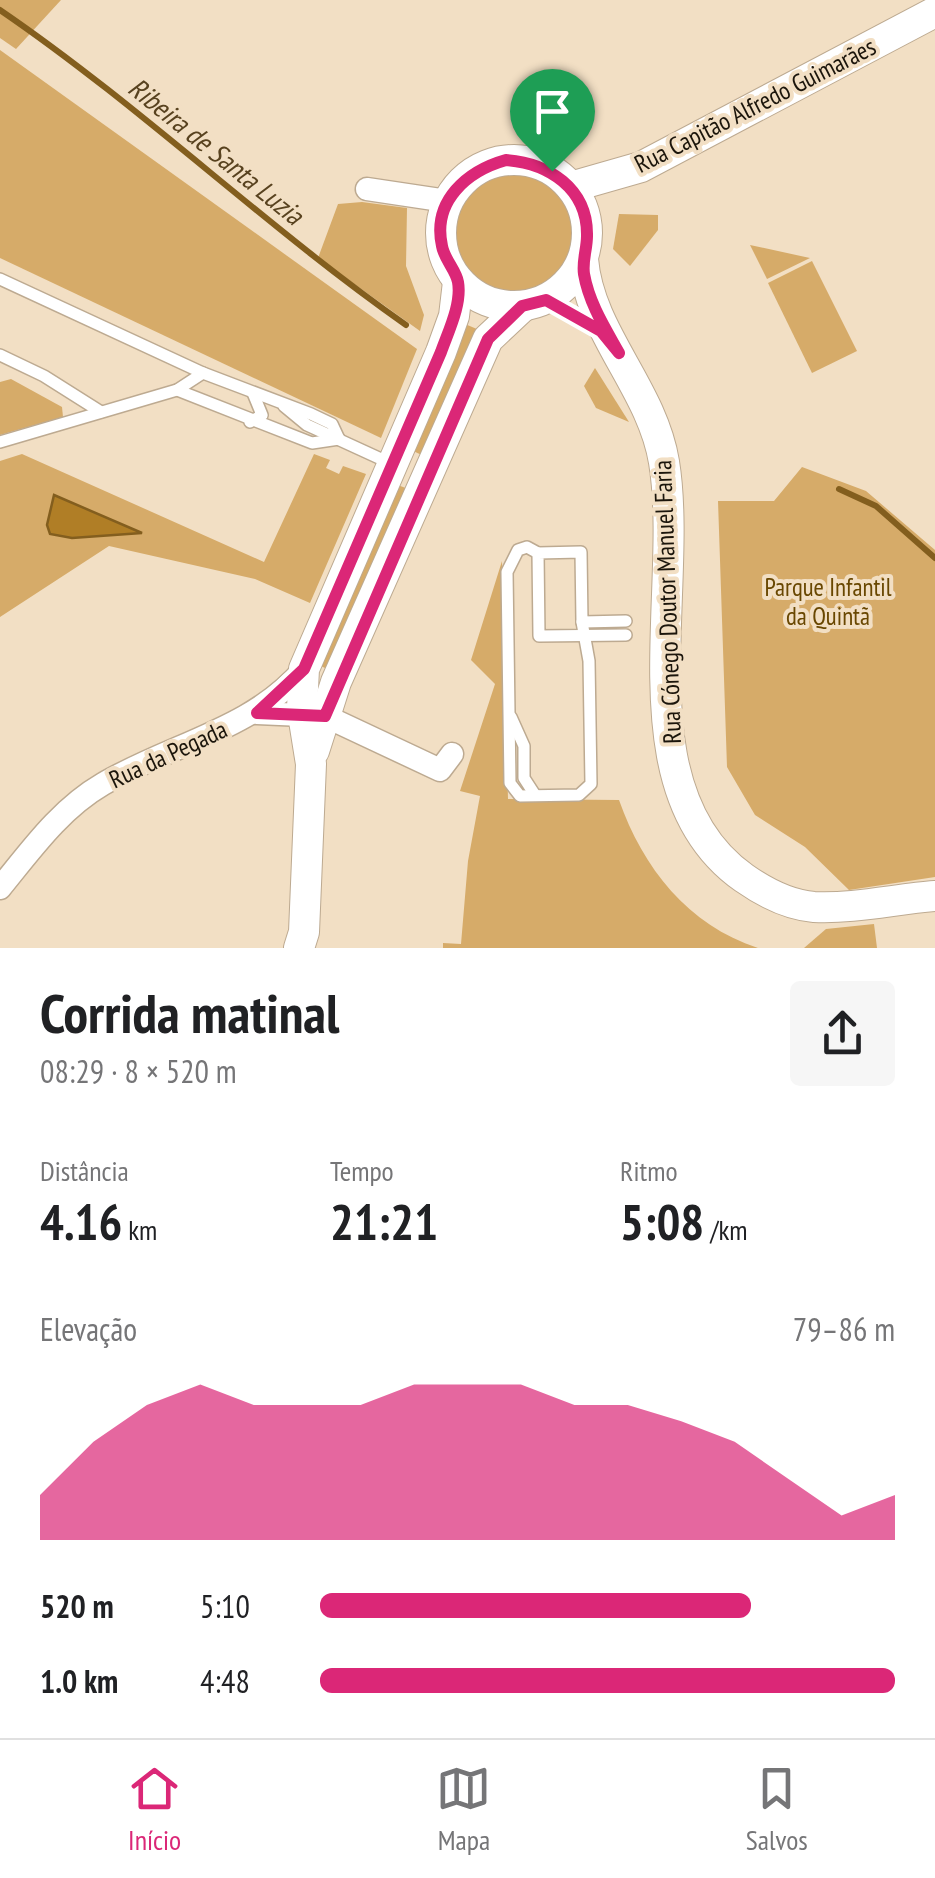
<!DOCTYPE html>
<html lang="pt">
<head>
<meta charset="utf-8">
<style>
	:root { --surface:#fff; --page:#f6f6f6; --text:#202124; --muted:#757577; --line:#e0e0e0; --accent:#db2777 }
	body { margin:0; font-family:"PT Sans Narrow",sans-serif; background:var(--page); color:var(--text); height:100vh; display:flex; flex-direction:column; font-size:38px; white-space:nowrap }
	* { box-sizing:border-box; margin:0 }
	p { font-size:32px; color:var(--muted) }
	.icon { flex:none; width:55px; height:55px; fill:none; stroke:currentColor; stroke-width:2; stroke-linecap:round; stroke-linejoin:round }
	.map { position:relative; height:948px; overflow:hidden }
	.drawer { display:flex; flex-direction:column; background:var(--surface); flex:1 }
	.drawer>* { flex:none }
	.pin { position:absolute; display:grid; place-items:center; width:85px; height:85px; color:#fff; margin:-102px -42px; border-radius:50% 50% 50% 0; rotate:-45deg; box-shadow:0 0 10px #0007 }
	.pin .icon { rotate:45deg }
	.round { display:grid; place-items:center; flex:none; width:105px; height:105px; border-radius:10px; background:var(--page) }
	.overview { display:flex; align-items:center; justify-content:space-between; height:170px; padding:0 40px }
	h1 { font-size:55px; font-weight:600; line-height:75px }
	.stats { display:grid; grid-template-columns:repeat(3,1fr); gap:15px; height:170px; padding:10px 40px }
	.stats div { display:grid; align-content:center }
	.stats b { font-size:50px; font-weight:600 }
	.stats small { font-size:28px; font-weight:400 }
	.stats p { font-size:28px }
	.chart { height:280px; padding:20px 40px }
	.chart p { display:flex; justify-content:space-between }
	.chart svg { width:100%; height:180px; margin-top:10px; fill:var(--accent); opacity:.7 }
	ul { padding:0 40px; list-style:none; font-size:32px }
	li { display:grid; grid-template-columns:160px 120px 1fr; align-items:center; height:75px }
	li i { height:25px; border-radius:12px; background:var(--accent) }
	.dock { display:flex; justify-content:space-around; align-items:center; height:140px; border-top:2px solid var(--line); background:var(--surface); font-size:28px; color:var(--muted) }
	.dock a { display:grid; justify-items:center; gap:5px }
	.dock .current { color:var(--accent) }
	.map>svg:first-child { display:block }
	.green { fill:#d6ab69 }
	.water { fill:#b07e26; stroke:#835e1e; stroke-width:2.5 }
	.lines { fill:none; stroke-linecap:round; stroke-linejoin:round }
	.stream { stroke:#835e1e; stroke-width:6 }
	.service-casing { stroke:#bdaa91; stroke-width:14 }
	.minor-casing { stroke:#bdaa91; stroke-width:25 }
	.tertiary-casing { stroke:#bdaa91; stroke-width:32 }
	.service { stroke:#fff; stroke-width:11 }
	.minor { stroke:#fff; stroke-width:22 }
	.tertiary { stroke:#fff; stroke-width:30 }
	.route-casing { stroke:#fff; stroke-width:20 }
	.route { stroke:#db2777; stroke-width:12 }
	.labels { text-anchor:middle; stroke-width:8; stroke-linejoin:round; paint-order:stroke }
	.street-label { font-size:25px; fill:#1b150b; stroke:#f2dfc4 }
	.park-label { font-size:25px; fill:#694701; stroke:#f2dfc4 }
	.water-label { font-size:28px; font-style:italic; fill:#58421f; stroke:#f2dfc4 }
</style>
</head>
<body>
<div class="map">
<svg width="935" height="948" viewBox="0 0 935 948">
	<rect width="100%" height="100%" fill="#f2dfc4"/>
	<g class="green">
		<polygon points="0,0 61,0 16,49 0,38"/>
		<polygon points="0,50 417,349 381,438 0,258"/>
		<circle cx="512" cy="234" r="61"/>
		<polygon points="362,202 407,208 406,266 424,315 420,331 318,258 338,204"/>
		<polygon points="619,214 658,215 658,230 630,266 613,249"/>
		<polygon points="750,245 810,258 767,279"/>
		<polygon points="812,261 857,351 812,373 768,283"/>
		<polygon points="465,324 484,332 428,458 409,449"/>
		<polygon points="595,368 629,422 596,408 584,386"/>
		<polygon points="11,379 62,407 63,417 0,435 0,382"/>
		<polygon points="22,454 264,562 314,454 330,460 326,468 339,474 343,466 366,474 310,603 255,579 109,546 0,617 0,461"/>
		<polygon points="802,467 866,491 935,550 935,877 849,890 805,847 755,815 727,767 718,501 774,501"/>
		<polygon points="395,484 411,490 332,671 316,664"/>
		<path d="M502 561 508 799 619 800C643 868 688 925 758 948H443V943L461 944 468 861 480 796 460 791 495 684 471 660Z"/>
		<polygon points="874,924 877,948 804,948 826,929"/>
	</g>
	<polygon class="water" points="54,495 142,533 72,538 50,534 47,525"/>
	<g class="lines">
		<g class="stream">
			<path d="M0 10C142 107 266 227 406 325"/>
			<polyline points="839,489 876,506 935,558"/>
		</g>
		<defs>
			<g id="service">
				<polyline points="0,279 203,373 311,414 332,424 339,439"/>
				<polyline points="0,355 44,376 101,412"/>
				<polyline points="177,390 312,443 339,439"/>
				<polyline points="284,406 307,425 392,464"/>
				<polyline points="250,422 262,415 253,393"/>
				<polyline points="0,442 177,390 203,373"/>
				<polyline points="538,553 527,547 518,550 507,572 510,783 520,796 579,795 591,784 589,661 582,622"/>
				<polyline points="626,621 582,622 581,552 538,553 539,636 626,635"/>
				<polyline points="511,717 524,746 524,778 535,795"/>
			</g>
			<g id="minor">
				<polyline points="367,189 447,201"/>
				<polyline points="257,713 325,716 440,770 452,754"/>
				<path d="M0 888C31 850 60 809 103 784 171 744 252 730 304 669"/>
			</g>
			<g id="tertiary">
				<circle cx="514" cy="233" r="73"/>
				<polyline points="571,187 641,167 935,12"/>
				<path d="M583 259C589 333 652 388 664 462 685 590 620 791 744 878 764 892 789 905 814 907 853 909 896 899 935 896"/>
				<polyline points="314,751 336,682 488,339 522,307"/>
				<polyline points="299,948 304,932 311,764 302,708 304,669 441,352 454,316 458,282"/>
			</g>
		</defs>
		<use href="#service" class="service-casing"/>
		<use href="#minor" class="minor-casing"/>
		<use href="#tertiary" class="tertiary-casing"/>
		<use href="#service" class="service"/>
		<use href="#minor" class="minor"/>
		<use href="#tertiary" class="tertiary"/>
	</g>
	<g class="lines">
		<defs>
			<path id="route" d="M506 160C548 163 588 188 587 236 587 249 582 261 584 274 589 303 605 328 619 353L601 331 546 300 522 306 488 339 325 716 257 713 304 669 441 352C448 332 462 304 458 282 456 270 444 259 442 246 432 201 467 171 506 160Z"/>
		</defs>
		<use href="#route" class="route-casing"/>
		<use href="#route" class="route"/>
	</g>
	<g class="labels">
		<g class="street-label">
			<text transform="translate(755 105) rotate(-27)" y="9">Rua Capitão Alfredo Guimarães</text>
			<text transform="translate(667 602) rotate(-92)" y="9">Rua Cónego Doutor Manuel Faria</text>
			<text transform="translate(168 754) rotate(-25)" y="9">Rua da Pegada</text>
		</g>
		<g class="park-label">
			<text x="828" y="596">Parque Infantil<tspan x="828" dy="29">da Quintã</tspan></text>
		</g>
		<g class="water-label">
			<text transform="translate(216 151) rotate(39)" y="10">Ribeira de Santa Luzia</text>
		</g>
	</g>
</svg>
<div class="pin" style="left:552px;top:171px;background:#1e9e55"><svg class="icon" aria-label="arrive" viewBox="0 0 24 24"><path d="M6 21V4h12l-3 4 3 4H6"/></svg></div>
</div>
<section class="drawer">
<div class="overview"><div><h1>Corrida matinal</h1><p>08:29 · 8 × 520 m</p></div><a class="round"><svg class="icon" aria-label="share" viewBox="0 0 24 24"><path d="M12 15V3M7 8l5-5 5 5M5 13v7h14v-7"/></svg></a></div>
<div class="stats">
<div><p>Distância</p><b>4.16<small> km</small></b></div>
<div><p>Tempo</p><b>21:21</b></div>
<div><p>Ritmo</p><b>5:08<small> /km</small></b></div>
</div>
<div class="chart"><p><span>Elevação</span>79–86 m</p>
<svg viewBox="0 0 160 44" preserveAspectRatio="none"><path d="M0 44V33L10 20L20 11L30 6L40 11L50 11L60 11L70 6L80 6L90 6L100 11L110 11L120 15L130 20L140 29L150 38L160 33V44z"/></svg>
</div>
<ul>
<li><b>520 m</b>5:10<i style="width:75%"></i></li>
<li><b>1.0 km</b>4:48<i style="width:100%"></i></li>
</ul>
</section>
<nav class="dock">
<a class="current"><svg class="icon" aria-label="home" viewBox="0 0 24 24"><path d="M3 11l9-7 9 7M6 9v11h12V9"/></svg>Início</a>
<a><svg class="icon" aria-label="map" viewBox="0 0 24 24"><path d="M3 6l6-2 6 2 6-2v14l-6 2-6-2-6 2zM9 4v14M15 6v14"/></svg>Mapa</a>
<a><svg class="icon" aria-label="saved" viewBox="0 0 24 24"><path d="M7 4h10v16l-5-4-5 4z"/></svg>Salvos</a>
</nav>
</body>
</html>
